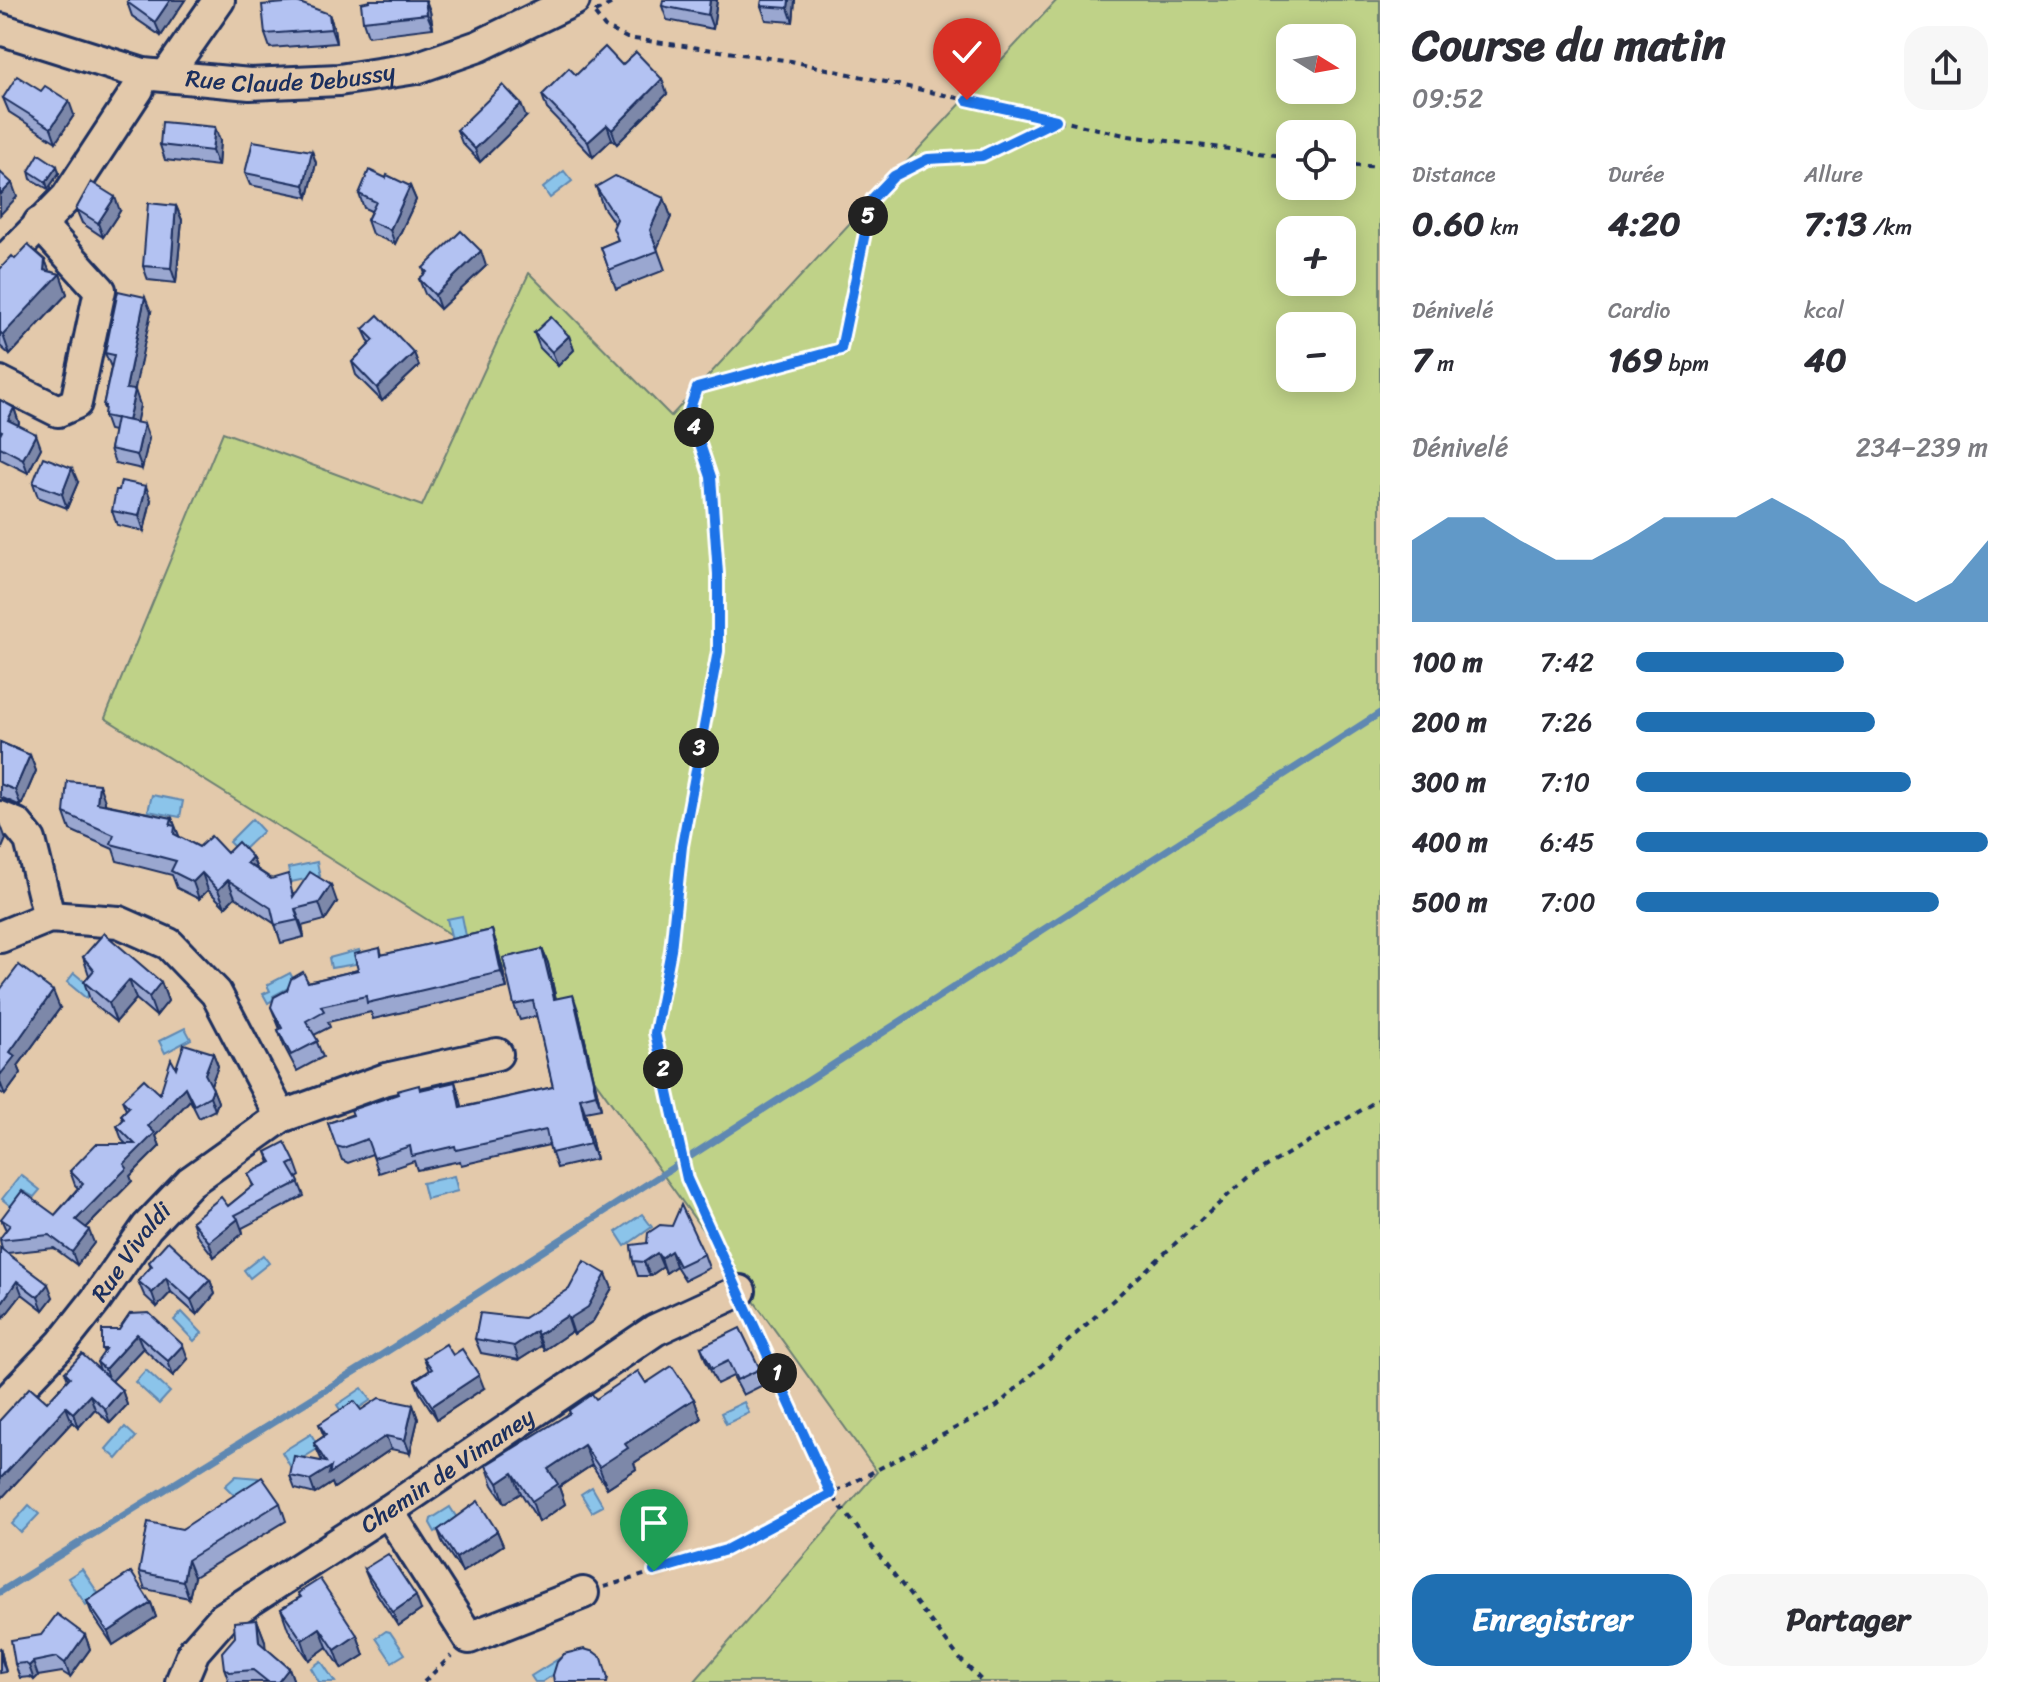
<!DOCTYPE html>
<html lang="fr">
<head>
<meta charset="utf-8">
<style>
	:root { --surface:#fff; --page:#f7f7f7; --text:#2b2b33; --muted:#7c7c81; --accent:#1f6fb2 }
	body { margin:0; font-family:Sriracha,sans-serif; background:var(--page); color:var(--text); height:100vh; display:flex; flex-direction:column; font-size:30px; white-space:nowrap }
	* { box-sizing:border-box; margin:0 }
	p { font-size:26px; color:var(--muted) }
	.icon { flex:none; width:44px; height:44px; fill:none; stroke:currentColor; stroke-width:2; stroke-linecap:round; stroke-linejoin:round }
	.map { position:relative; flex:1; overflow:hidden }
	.details { display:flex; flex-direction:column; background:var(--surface); width:640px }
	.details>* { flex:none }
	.needle { width:52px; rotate:101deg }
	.tools { position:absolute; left:1276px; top:24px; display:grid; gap:16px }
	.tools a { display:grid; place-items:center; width:80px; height:80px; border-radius:16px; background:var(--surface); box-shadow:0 4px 20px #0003; font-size:40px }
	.pin { position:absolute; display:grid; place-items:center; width:68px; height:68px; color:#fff; margin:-82px -34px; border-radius:50% 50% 50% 0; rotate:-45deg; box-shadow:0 0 8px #0007 }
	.pin .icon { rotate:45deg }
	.km { position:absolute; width:40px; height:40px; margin:-20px; border-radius:50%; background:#222; color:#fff; font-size:22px; line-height:40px; text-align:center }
	.round { display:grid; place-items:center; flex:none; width:84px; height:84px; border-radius:24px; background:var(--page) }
	.head { display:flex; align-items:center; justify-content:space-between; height:136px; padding:0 32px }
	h1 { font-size:44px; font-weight:800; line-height:60px }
	.stats { display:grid; grid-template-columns:repeat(3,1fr); gap:12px; height:136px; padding:8px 32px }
	.stats div { display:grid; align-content:center }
	.stats b { font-size:34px; font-weight:800 }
	.stats small { font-size:22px; font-weight:400 }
	.stats p { font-size:22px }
	.chart { height:224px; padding:16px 32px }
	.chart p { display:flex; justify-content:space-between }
	.chart svg { width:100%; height:144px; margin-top:8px; fill:var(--accent); opacity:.7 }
	.action { display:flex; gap:16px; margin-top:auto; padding:16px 32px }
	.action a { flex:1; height:92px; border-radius:24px; background:var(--accent); color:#fff; font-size:32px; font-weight:800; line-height:92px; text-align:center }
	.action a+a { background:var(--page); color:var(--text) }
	ul { padding:0 32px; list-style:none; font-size:26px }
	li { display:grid; grid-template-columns:128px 96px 1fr; align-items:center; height:60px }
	li i { height:20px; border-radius:10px; background:var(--accent) }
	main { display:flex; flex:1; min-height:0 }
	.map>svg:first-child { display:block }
	.green { fill:#bfd288; stroke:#6d8073; stroke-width:2; fill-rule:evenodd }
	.water { fill:#8bc4ea; stroke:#5e88b2; stroke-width:2 }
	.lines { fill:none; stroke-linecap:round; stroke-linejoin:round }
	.stream { stroke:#5e88b2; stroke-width:7 }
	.minor-casing { stroke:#1b2f5e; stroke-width:36 }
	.path { stroke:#1b2f5e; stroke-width:4; stroke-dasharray:6 6; stroke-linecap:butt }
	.minor { stroke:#e3c9ab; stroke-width:30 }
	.wall { fill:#9aa7d0; stroke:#1b2f5e; stroke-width:2 }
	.shaded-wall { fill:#7d88a9; stroke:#1b2f5e; stroke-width:2 }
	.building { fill:#b3c2f2; stroke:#1b2f5e; stroke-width:2 }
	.route-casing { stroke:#fff; stroke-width:16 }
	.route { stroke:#1a73e8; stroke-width:10 }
	.labels { text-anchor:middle; stroke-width:8; stroke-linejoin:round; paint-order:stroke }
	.street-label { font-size:24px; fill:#1b2f5e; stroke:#e3c9ab }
</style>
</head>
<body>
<main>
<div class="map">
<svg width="1380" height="1682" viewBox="0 0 1380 1682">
	<rect width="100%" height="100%" fill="#e3c9ab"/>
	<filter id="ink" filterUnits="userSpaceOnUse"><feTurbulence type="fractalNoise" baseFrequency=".0125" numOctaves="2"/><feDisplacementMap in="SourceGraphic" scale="16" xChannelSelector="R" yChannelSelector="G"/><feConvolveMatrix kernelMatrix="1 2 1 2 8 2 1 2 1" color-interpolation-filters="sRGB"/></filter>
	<g filter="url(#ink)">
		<path class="green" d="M1057 0H1380V1682H694L877 1472 522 979 105 718 223 432 422 506 529 273 671 416ZM1290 38H1342V90H1290ZM1290 134H1342V186H1290ZM1290 230H1342V282H1290ZM1290 326H1342V378H1290Z"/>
		<g class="water">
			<polygon points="564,171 572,181 550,198 543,188"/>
			<polygon points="152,795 183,801 180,817 148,811"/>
			<polygon points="252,819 263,831 240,853 229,842"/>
			<polygon points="317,862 320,876 291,882 288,868"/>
			<polygon points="462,916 467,941 453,944 447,919"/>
			<polygon points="359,950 362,963 331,968 329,958"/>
			<polygon points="74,973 93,989 86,998 67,982"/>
			<polygon points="290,973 296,984 273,996 274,999 268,1003 263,994 270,991 267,985"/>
			<polygon points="185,1028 191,1039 165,1053 159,1041"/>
			<polygon points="21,1175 40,1190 34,1197 25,1192 13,1208 2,1199"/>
			<polygon points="454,1176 458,1191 426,1199 422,1183"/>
			<polygon points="642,1214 652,1227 625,1246 616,1232"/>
			<polygon points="263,1255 269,1263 250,1278 244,1270"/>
			<polygon points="182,1312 202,1333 194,1341 174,1320"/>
			<polygon points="146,1370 170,1392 159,1404 135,1382"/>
			<polygon points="362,1388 371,1400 345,1417 337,1405"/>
			<polygon points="744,1402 749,1413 726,1424 721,1413"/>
			<polygon points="125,1427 136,1437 117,1459 106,1449"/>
			<polygon points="311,1434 319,1448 290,1466 282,1452"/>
			<polygon points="236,1476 258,1478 257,1494 235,1496 225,1486"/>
			<polygon points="592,1487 603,1506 592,1512 581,1494"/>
			<polygon points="29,1505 39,1514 21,1533 12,1524"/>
			<polygon points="450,1507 457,1518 435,1532 430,1523 431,1519"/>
			<polygon points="82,1569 100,1596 86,1605 68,1578"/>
			<polygon points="386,1631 390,1632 405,1654 392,1662 376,1638"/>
			<polygon points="560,1658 565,1667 542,1682 535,1682 531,1676"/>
			<polygon points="321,1661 335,1682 319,1682 311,1668"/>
		</g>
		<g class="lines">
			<polyline class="stream" points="0,1592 372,1361 1380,713"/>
			<defs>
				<g id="minor">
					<path id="s1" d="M0 29 143 74 250 84 339 80 416 68 479 46 574 0"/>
					<polyline points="166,76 219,0"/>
					<polyline points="0,265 67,197 138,89 143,74"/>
					<polyline points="0,382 58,411 76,403 100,290 39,223"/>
					<polyline points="0,817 17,824 30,840 49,917"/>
					<polyline points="0,937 49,917 119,922 169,944 216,993 281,1117"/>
					<path id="s2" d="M0 1408 62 1343 96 1300 147 1227 190 1182 281 1117 386 1079 497 1054"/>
					<polyline points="388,1511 469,1638 583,1593"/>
					<path id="s3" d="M181 1682 194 1651 223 1618 388 1511 655 1330 740 1291"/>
				</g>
			</defs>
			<use href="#minor" class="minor-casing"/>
			<g class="path">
				<polyline points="595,12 618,0"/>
				<polyline points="595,14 605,27 627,38 791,61 1129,136 1290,157"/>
				<polyline points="1342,164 1380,167"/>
				<polyline points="729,1267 687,1179 655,1033 671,950 682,846 718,651 718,574 711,477 689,411 697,388 841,349 872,199 894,176 928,159 982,156 1056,120"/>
				<polyline points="749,1312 831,1494 960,1659 983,1682"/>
				<polyline points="604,1587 726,1550 997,1406 1247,1178 1380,1099"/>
				<polyline points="424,1682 451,1656"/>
			</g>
			<use href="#minor" class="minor"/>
		</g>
		<g class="wall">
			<polygon points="185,0 161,36 132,16 127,2"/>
			<polygon points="370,0 426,0 430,11 433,28 368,36 363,21"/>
			<polygon points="717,0 713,29 667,20 662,6"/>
			<polygon points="762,0 795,0 793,22 766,20 761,6"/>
			<polygon points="329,14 334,28 336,43 270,48 265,34"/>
			<polygon points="622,65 667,94 617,144 612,139 593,157 547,109 542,95 576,75"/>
			<polygon points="3,98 74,115 56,142 9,112"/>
			<polygon points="526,117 480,162 462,143 457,130"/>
			<polygon points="220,141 218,166 165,160 160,145"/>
			<polygon points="312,151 316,163 308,197 250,185 245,173"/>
			<polygon points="57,166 59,173 48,189 31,179 29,171"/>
			<polygon points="386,178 410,186 416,200 395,244 372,234 367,220 371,211 364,208 359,194"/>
			<polygon points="596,187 664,198 671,217 657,248 665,270 616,289 601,247 618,240 615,224 603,207"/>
			<polygon points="176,206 182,220 176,283 148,280 143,266"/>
			<polygon points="76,209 120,211 103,237 82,223"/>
			<polygon points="15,259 45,260 49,271 60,274 67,294 10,355 0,346 0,269"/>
			<polygon points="486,266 440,309 425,294 419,279 425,274 423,268"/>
			<polygon points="151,312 134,390 140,405 136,423 149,438 142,469 115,463 110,449 114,431 109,430 104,416 105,410 103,406 111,367 105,353"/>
			<polygon points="363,329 414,353 419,366 382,401 356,375 352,362 370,344"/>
			<polygon points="534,333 569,336 574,350 558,366 540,348"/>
			<polygon points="0,400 14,408 19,423 18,425 41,448 28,473 0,459"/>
			<polygon points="78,482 67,508 38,497 33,483"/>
			<polygon points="151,500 144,531 117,525 112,511"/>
			<polygon points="0,742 30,755 36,771 21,806 0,797"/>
			<polygon points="105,801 105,804 172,818 179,837 199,847 252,857 257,869 295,894 337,902 325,920 302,926 304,937 281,943 275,924 235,897 225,907 208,890 199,899 177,888 172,875 117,861 113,849 70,830 64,813"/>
			<polygon points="492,930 497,946 507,988 373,1019 371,1012 328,1022 330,1027 314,1035 323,1057 297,1071 284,1046 278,1030 280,1029 271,1007 308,982 358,970 380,948 382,955"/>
			<polygon points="542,949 548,963 556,999 578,1010 601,1109 585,1112 596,1159 557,1168 549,1145 461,1165 460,1161 417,1170 414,1161 379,1173 372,1154 348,1163 342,1160 328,1123 420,1090 455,1082 462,1107 553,1087 537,1016 520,1020 514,1005"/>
			<polygon points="83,957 161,982 168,1001 156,1016 136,999 116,1022 91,1002 84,982 89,975"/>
			<polygon points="0,990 60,1008 18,1066 21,1073 5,1095 0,1092"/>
			<polygon points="213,1053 218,1066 211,1085 218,1102 215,1110 199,1118 190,1100 156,1136 160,1146 130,1176 132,1181 86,1228 94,1243 77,1265 54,1248 7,1253 53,1297 43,1310 22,1294 4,1317 0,1314 0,1248 2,1249 0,1240 6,1230 1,1219 55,1215 78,1188 75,1185 70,1171 126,1144 122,1140 117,1126 123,1120 121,1115 126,1110 122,1100 160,1094 176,1068"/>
			<polygon points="266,1152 295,1162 300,1176 297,1178 304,1196 242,1228 243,1233 214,1257 197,1235 192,1221 228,1206 253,1186 248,1174 270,1163"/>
			<polygon points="631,1245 704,1254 709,1268 685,1280 676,1266 666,1273 663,1267 650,1276 638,1276 633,1261"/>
			<polygon points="149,1262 210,1280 215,1294 197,1315 171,1292 157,1307 144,1295 138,1281 151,1267"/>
			<polygon points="612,1288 593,1321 574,1334 572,1331 544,1350 541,1346 519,1360 481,1353 475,1339 524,1318"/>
			<polygon points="130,1314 188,1359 173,1376 143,1348 112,1381 122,1390 127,1405 110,1423 95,1409 78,1428 72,1422 0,1500 0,1420 47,1402 68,1380 65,1372 100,1370 97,1362 104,1353 102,1349 119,1330"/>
			<polygon points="701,1347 760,1369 765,1384 743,1395 733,1376 717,1384 706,1361"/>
			<polygon points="424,1358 484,1388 437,1419 420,1393 415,1380 429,1371"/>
			<polygon points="646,1383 694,1399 701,1419 634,1463 636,1469 607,1488 592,1465 559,1487 565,1504 539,1522 521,1493 505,1503 493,1485 486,1465 570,1414 569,1410 596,1399"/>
			<polygon points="413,1405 418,1419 410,1453 391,1449 334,1488 332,1483 315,1494 295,1489 290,1476 322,1461 314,1443 324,1436 319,1424 361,1410"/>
			<polygon points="280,1503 286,1521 194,1577 189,1598 145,1589 139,1572 182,1529"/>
			<polygon points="438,1530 497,1531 503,1545 462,1572 443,1544"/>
			<polygon points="364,1569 421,1610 398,1626 370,1583"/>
			<polygon points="298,1593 357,1635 364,1655 342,1669 327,1647 309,1660 288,1629 281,1609 300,1597"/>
			<polygon points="87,1601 151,1603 156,1617 113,1645 92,1614"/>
			<polygon points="257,1620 265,1641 265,1648 289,1668 294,1682 229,1682 224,1668"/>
			<polygon points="85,1635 90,1649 70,1677 62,1672 38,1676 34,1680 30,1677 20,1678 15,1664"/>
			<polygon points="0,1647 6,1672 0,1673"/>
		</g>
		<g class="shaded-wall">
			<polygon points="170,0 185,0 161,36 155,22"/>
			<polygon points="425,0 430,11 433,28 427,14"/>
			<polygon points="710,0 717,0 713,29 708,15"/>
			<polygon points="789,0 795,0 793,22 788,8"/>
			<polygon points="329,14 334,28 336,43 331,29"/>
			<polygon points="662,79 667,94 617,144 612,130"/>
			<polygon points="69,101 74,115 56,142 51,128"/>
			<polygon points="521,104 526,117 480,162 475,149"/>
			<polygon points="607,125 612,139 593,157 588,142"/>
			<polygon points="215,127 220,141 218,166 212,151"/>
			<polygon points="312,151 316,163 308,197 304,185"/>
			<polygon points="57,166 59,173 48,189 46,182"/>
			<polygon points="12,183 17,197 0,215 0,195"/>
			<polygon points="410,186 416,200 395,244 390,230"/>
			<polygon points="115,197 120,211 103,237 98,223"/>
			<polygon points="664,198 671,217 657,249 650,230"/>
			<polygon points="176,206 182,220 176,283 171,268"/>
			<polygon points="481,251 486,266 440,309 435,295"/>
			<polygon points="45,260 53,280 60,274 67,294 10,355 3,335 44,270"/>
			<polygon points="145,297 151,312 132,403 126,389"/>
			<polygon points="569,336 574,350 558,366 552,352"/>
			<polygon points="414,353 419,366 382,401 377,388"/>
			<polygon points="135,390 140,405 134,435 128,421"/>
			<polygon points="14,408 19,423 13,434 8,420"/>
			<polygon points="144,424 149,438 142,469 137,455"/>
			<polygon points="36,434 41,448 28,473 23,459"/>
			<polygon points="72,468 78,482 67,508 62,494"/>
			<polygon points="146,486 151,500 144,531 139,516"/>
			<polygon points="30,755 36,771 21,806 15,790"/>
			<polygon points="99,784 105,801 103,820 97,803"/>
			<polygon points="172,818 182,843 180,851 170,825"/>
			<polygon points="0,823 6,839 0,853"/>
			<polygon points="252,857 259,874 247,863"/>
			<polygon points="202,873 208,890 199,899 193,882"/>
			<polygon points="228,880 235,897 225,907 218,890"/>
			<polygon points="331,885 337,902 325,920 319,903"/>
			<polygon points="295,909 302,926 304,937 298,920"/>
			<polygon points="492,930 497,946 507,988 501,972"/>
			<polygon points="542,949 548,963 559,1014 554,999"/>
			<polygon points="129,980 136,999 116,1022 109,1003"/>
			<polygon points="161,982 168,1001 156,1016 149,997"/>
			<polygon points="53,991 60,1008 18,1066 21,1073 5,1095 0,1082 0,1075 10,1052"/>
			<polygon points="573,995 578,1010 601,1109 596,1094"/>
			<polygon points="213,1053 218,1066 210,1087 205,1074"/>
			<polygon points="455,1082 460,1097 466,1123 460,1108"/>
			<polygon points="185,1087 190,1100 156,1136 160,1146 130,1176 132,1181 81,1233 76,1220 124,1164 148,1126"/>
			<polygon points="213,1089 218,1102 215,1110 210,1096"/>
			<polygon points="580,1098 585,1112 596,1159 590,1144"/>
			<polygon points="238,1219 243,1233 214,1257 209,1242"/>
			<polygon points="89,1230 94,1243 77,1265 72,1252"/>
			<polygon points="671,1251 676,1266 666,1273 661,1258"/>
			<polygon points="657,1253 663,1267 650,1276 644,1262"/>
			<polygon points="606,1274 612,1288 593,1321 574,1334 569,1319"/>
			<polygon points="166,1278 171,1292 157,1307 152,1293"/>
			<polygon points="210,1280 215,1294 197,1315 191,1300"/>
			<polygon points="17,1281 22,1294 4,1317 0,1305"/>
			<polygon points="48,1284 53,1297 43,1310 38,1297"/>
			<polygon points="567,1316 572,1331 544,1350 538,1335"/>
			<polygon points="536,1331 541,1346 519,1360 514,1346"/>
			<polygon points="137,1334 143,1348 110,1383 105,1369"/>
			<polygon points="183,1345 188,1359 173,1376 168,1361"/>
			<polygon points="479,1375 484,1388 437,1419 432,1406"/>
			<polygon points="122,1390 127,1405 110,1423 105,1409"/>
			<polygon points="90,1395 95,1409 78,1428 73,1413"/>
			<polygon points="694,1399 701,1419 634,1463 636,1469 607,1488 599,1467 625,1444"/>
			<polygon points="413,1405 418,1419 410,1453 405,1440"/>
			<polygon points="66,1407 72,1422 0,1500 0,1479"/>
			<polygon points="386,1436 391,1449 334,1488 332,1483 315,1494 310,1480 331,1467"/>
			<polygon points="584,1445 592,1465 559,1487 565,1504 539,1522 532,1501 548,1469"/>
			<polygon points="513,1473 521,1493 505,1503 498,1483"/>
			<polygon points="497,1531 503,1545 462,1572 456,1558"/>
			<polygon points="187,1560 194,1577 189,1598 183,1581"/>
			<polygon points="416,1596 421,1610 398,1626 393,1612"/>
			<polygon points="151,1603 156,1617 113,1645 108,1632"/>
			<polygon points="257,1620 265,1641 267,1664 259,1642"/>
			<polygon points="320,1628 327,1647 309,1660 302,1640"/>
			<polygon points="85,1635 90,1649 70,1677 65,1663"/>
			<polygon points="357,1635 364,1655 342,1669 335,1650"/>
			<polygon points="0,1647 6,1672 1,1658"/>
			<polygon points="33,1662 38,1676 34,1680 29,1666"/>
			<polygon points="289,1668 294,1682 278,1682"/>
		</g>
		<g class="building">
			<polygon points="128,0 170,0 155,22 127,2"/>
			<polygon points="370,0 425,0 427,14 363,21 361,3 370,1"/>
			<polygon points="663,0 710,0 708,15 662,6"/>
			<polygon points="762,0 789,0 788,8 761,6"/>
			<polygon points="297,2 329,14 331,29 265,34 262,5"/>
			<polygon points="605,47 622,65 636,52 662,79 612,130 607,125 588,142 542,95 569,68 576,75"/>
			<polygon points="17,76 41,91 45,86 69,101 51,128 3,98"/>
			<polygon points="503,85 521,104 475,149 457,130"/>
			<polygon points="162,122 215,127 212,151 160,145"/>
			<polygon points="253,141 312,151 304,185 245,173"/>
			<polygon points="39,154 57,166 46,182 29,171"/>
			<polygon points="369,170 386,178 387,175 410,186 390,230 367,220 376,202 359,194"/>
			<polygon points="0,172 12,183 0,195"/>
			<polygon points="615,176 664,198 650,230 658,251 609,270 601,247 618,240 613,228 617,219 596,187"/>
			<polygon points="91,182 115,197 98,223 76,209"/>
			<polygon points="148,203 176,206 171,268 143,266"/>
			<polygon points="461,231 481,251 435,295 419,279 427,272 423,268"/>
			<polygon points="28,245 45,260 44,270 60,274 3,335 0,332 0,269 12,256 15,259"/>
			<polygon points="118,291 145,297 126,389 135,390 128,421 104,416 105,406 103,406 114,355 105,353"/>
			<polygon points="378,315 414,353 377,388 352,362 374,340 363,329"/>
			<polygon points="551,317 569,336 552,352 534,333"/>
			<polygon points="0,400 14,408 8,420 36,434 23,459 0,447 0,435 2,431 0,430"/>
			<polygon points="116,418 144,424 137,455 110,449"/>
			<polygon points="43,457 72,468 62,494 33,483"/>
			<polygon points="121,481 146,486 139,516 112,511 116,490 119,490"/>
			<polygon points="0,742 30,755 15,790 0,784"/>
			<polygon points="67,781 99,784 97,803 172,818 170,825 175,826 174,834 199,847 211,836 227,853 238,842 252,857 247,863 271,879 288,874 293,897 310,872 331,885 319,903 295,909 298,920 275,925 271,908 228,880 218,890 202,873 193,882 171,871 176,861 111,844 114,835 64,813"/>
			<polygon points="492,930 501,972 367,1003 366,996 321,1006 324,1011 306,1021 318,1041 291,1055 278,1030 282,1028 271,1007 274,997 287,990 291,979 303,972 308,982 358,970 354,954 380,948 381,955"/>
			<polygon points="104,933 161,982 149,997 129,980 109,1003 84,982 94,970 83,957"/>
			<polygon points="542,949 554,999 573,995 596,1094 580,1098 590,1144 551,1153 546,1130 456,1150 455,1146 412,1156 410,1146 374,1158 367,1139 343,1148 336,1146 328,1123 353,1115 351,1110 398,1094 397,1091 419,1085 420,1090 455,1082 460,1108 553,1087 533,1001 514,1005 503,958"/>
			<polygon points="19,965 53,991 10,1052 15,1056 0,1075 0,990"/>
			<polygon points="184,1044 213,1053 205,1074 213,1089 210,1096 194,1105 185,1087 148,1126 155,1133 124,1164 127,1168 76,1220 89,1230 72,1252 49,1235 0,1240 0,1238 10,1225 1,1219 22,1191 55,1215 83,1184 70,1171 96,1144 135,1144 117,1126 124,1119 121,1115 129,1107 122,1100 144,1079 160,1094 171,1059 176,1068"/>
			<polygon points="285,1142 295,1162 289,1165 299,1182 235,1215 238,1219 209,1242 192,1221 221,1197 228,1206 254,1185 248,1174 272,1162 266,1152"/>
			<polygon points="681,1205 704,1254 679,1266 671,1251 661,1258 657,1253 644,1262 633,1261 631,1245 647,1243 648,1233 660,1225 672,1226"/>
			<polygon points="168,1241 210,1280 191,1300 166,1278 152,1293 138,1281 152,1266 149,1262"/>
			<polygon points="0,1248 48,1284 38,1297 17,1281 0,1305"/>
			<polygon points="584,1261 606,1274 588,1307 569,1319 567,1316 538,1335 536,1331 514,1346 475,1339 480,1313 524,1318 569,1289"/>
			<polygon points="149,1313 183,1345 168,1361 137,1334 105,1369 97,1362 106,1349 102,1349 102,1330 119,1330 130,1314"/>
			<polygon points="740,1328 760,1369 737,1380 728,1361 712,1369 701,1347"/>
			<polygon points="446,1344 453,1355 462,1349 479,1375 432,1406 415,1380 432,1369 424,1358"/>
			<polygon points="82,1354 122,1390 105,1409 90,1395 73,1413 66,1407 0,1479 0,1420 30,1387 47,1402 70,1377 65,1372"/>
			<polygon points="672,1366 694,1399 625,1444 628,1448 599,1467 584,1445 548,1469 558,1484 532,1501 513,1473 498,1483 486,1465 570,1413 569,1410 592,1394 596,1399 638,1371 646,1383"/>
			<polygon points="379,1398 413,1405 405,1440 386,1436 329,1474 331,1467 310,1480 290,1476 294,1456 326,1462 314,1443 326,1435 319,1424 354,1401 361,1410"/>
			<polygon points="262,1477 280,1503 187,1560 183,1581 139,1572 148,1522 182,1529"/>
			<polygon points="478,1501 497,1531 456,1558 438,1530"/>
			<polygon points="388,1554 416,1596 393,1612 364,1569"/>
			<polygon points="131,1572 151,1603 108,1632 87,1601"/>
			<polygon points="320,1579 357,1635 335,1650 320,1628 302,1640 281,1609 301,1597 298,1593"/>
			<polygon points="57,1614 85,1635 65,1663 57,1657 33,1662 29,1666 25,1663 15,1664 11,1640 41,1635"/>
			<polygon points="257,1620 259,1642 289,1668 278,1682 268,1682 253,1670 229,1672 224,1668 222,1652 235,1637 234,1622"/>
			<polygon points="584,1649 594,1652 602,1658 608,1678 607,1682 554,1682 553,1675 557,1662 564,1654"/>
		</g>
	</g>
	<g class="lines" filter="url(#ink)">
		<defs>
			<polyline id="route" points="654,1571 726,1550 831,1494 687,1179 655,1033 671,950 682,846 718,651 718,574 711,477 689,411 697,388 841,349 872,199 894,176 928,159 982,156 1056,120 967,100"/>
		</defs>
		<use href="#route" class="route-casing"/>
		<use href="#route" class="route"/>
	</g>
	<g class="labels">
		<g class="street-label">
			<text dy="8" stroke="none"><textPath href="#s1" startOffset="298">Rue Claude Debussy</textPath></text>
			<text dy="8" stroke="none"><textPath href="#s2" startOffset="204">Rue Vivaldi</textPath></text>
			<text dy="8" stroke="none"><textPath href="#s3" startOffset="346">Chemin de Vimaney</textPath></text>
		</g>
	</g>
</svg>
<div class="tools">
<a><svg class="needle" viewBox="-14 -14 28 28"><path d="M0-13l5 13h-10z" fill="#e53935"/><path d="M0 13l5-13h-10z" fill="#7c7c81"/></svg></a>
<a><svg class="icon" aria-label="locate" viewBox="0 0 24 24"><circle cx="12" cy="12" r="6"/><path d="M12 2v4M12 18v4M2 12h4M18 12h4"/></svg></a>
<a>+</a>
<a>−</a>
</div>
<div class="pin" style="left:654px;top:1571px;background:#1e9e55"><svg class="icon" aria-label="arrive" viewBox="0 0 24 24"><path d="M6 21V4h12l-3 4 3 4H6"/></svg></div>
<div class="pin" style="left:967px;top:100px;background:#d93025"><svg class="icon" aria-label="check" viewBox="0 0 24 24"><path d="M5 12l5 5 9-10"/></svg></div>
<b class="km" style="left:777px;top:1373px">1</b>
<b class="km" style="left:663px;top:1069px">2</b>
<b class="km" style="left:699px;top:748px">3</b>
<b class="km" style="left:694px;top:427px">4</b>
<b class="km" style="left:868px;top:216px">5</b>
</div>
<section class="details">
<div class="head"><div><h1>Course du matin</h1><p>09:52</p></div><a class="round"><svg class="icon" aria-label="share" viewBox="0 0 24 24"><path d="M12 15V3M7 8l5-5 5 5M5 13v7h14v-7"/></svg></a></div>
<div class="stats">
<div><p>Distance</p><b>0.60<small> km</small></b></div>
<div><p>Durée</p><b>4:20</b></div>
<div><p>Allure</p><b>7:13<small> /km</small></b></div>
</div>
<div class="stats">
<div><p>Dénivelé</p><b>7<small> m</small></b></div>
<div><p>Cardio</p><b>169<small> bpm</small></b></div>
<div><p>kcal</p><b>40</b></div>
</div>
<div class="chart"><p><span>Dénivelé</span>234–239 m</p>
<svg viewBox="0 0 160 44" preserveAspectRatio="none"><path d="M0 44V19L10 12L20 12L30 19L40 25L50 25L60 19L70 12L80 12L90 12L100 6L110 12L120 19L130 32L140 38L150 32L160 19V44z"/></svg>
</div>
<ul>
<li><b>100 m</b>7:42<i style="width:59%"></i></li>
<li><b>200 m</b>7:26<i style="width:68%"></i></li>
<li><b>300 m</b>7:10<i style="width:78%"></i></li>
<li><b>400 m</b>6:45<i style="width:100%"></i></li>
<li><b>500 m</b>7:00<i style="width:86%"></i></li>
</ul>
<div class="action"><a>Enregistrer</a><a>Partager</a></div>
</section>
</main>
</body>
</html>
